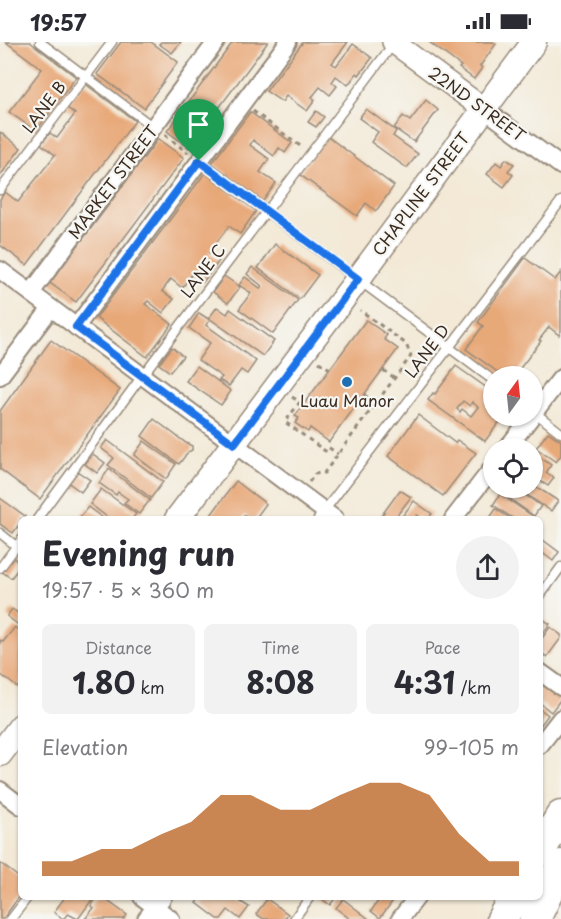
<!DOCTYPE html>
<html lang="en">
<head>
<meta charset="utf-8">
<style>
	:root { --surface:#fff; --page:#f2f2f3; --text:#2b2b33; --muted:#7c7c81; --accent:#b45309 }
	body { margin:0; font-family:"Playpen Sans",sans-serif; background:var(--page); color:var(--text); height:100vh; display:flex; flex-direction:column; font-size:22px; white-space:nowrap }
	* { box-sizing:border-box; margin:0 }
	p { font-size:20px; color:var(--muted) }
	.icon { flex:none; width:33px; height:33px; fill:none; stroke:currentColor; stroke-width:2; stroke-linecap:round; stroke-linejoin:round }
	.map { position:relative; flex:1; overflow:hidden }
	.panel { position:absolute; left:18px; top:474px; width:525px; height:384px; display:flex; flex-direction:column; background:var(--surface); border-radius:9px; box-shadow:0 2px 4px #0004 }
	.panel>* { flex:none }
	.needle { width:39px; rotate:15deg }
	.controls { position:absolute; left:483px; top:324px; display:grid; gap:12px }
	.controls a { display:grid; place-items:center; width:60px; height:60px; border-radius:50%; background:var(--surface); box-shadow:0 2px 4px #0004; font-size:30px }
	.pin { position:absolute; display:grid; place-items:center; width:51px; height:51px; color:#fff; margin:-62px -26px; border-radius:50% 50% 50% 0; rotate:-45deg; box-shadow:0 0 6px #0007 }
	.pin .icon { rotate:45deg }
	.round { display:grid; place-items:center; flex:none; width:63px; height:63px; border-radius:32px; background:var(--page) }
	.summary { display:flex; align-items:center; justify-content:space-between; height:102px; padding:0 24px }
	h1 { font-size:33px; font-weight:700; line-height:45px }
	.figures { display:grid; grid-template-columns:repeat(3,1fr); gap:9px; height:102px; padding:6px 24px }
	.figures div { display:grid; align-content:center; border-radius:9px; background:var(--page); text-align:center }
	.figures b { font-size:30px; font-weight:700 }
	.figures small { font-size:16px; font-weight:400 }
	.figures p { font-size:16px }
	.chart { height:168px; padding:12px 24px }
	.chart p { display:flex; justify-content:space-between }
	.chart svg { width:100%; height:108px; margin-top:6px; fill:var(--accent); opacity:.7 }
	.status { display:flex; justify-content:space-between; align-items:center; height:42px; padding:0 30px; background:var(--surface); direction:ltr }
	.status svg { height:16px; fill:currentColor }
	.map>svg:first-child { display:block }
	.building { fill:#e8a979; fill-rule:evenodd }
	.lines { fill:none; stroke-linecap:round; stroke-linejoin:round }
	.service-casing { stroke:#978a7a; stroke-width:11 }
	.minor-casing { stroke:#978a7a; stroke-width:20 }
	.tertiary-casing { stroke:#978a7a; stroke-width:24 }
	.secondary-casing { stroke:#978a7a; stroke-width:27 }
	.motorway-casing { stroke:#978a7a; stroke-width:33 }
	.path { stroke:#978a7a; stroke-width:3; stroke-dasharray:4.5 4.5; stroke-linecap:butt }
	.service { stroke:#fff; stroke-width:8 }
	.minor { stroke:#fff; stroke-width:16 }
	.tertiary { stroke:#fff; stroke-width:21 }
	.secondary { stroke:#fff; stroke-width:24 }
	.motorway { stroke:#fff; stroke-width:30 }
	.route-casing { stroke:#fff; stroke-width:12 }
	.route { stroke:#1a73e8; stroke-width:8 }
	.poi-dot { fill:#1f6fb2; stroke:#f6f6f2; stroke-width:2 }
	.labels { text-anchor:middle; stroke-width:4.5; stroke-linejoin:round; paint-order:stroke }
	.street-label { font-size:16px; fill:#3b2a1e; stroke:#f6f6f2 }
	.poi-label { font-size:16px; fill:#3b2a1e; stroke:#f6f6f2 }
</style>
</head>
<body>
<div class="status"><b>19:57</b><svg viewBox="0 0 49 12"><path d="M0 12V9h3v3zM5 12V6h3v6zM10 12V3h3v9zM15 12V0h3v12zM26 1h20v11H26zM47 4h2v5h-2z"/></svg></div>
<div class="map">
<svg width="561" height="877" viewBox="0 0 561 877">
	<rect width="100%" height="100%" fill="#f6f6f2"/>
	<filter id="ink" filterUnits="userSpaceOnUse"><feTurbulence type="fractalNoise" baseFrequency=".0167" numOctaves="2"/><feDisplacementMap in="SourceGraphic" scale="12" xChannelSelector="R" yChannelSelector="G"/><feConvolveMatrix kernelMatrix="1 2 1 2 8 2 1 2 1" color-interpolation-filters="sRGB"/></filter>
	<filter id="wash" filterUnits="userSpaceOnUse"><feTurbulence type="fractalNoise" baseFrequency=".008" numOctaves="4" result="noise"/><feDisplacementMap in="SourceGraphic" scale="24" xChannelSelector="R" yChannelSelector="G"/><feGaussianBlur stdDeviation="1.35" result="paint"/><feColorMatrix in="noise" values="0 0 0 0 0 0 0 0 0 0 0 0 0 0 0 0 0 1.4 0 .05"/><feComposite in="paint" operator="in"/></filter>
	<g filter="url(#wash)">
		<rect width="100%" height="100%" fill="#f3e9d6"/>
		<g id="blocks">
			<g class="building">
				<polygon points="6,0 30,0 76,35 36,89 9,70 42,27"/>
				<polygon points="121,0 151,0 178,20 144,66 97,32"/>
				<polygon points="161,0 181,0 172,11 159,2"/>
				<polygon points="233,0 268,0 189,106 167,89"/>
				<polygon points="303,0 348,0 332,21 336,24 353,2 372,16 359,33 357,31 348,43 336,34 332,40 337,44 330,53 320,45 312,55 315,58 307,69 286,54 282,60 266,49"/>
				<polygon points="429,0 493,0 496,2 480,24 482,26 474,37 459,26 461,24"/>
				<polygon points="84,41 135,79 27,223 0,203 0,157 5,150 18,160 55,113 41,102 50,91 57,96 75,72 66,65"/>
				<polygon points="426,58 438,68 414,100 394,86 403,74 410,79"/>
				<polygon points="366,67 396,89 393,94 418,112 407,126 371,100 378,90 359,76"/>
				<polygon points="316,69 324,75 316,85 308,80"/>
				<polygon points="250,70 292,101 285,111 279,106 274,114 253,98 250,103 269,117 260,130 276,141 263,159 212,121"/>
				<polygon points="0,90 21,106 0,134"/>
				<polygon points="327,94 394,144 376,169 366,161 357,174 299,132"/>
				<polygon points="158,97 184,116 76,260 50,241"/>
				<polygon points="506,117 514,122 508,129 513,133 504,145 487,132 496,120 501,124"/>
				<polygon points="205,131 256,169 240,192 229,184 219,197 209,211 219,219 203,240 192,232 182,246 171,237 162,249 174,257 163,271 148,259 145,262 172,282 147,315 96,276"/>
				<polygon points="275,202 318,233 300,257 258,226"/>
				<polygon points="525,216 555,238 561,230 561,289 559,293 549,285 539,298 541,299 514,334 503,334 466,307 483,284 478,280"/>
				<polygon points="252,225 298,258 273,292 239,267 251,251 239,243 245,235 260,246 262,244 247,232"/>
				<polygon points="224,234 240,245 228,261 213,250"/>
				<polygon points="217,265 227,272 230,267 274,299 263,314 209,276"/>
				<polygon points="199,271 210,278 206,283 256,319 247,332 241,328 229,344 219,338 222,335 198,318 210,301 189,286"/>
				<polygon points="366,278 387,293 384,297 398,307 329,400 310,386 308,390 295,381 299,376 295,374"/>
				<polygon points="51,298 120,348 40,457 0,427 0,369"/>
				<polygon points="172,305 183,314 170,330 159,322"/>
				<polygon points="197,324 231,349 221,363 186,339"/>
				<path d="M456 324 494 351V374H504L485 399 428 358 433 351 435 352ZM463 359 470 364 472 360 478 365 471 374 462 367 460 370 457 367Z"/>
				<polygon points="418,373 455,401 457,398 476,411 443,454 388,414"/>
				<polygon points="154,377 186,401 192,404 192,408 188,410 179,422 142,394"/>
				<polygon points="548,390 561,399 561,413 556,420 536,406"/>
				<polygon points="107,398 163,440 151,456 108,423 114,416 101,406"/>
				<polygon points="144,399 176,422 166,437 134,413"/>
				<polygon points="532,410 551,423 546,431 554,436 548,444 532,433"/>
				<polygon points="93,412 105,421 97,431 85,422"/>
				<polygon points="109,427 150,458 139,472 124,461 128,457 118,450 116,453 99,441"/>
				<polygon points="77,429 90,438 81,450 69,441"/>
				<polygon points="236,439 266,462 255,477 250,477 245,473 242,477 208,477"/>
				<polygon points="532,442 558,459 551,469 517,446 532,446"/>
				<polygon points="506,446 515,446 541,464 534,474 502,451"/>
				<polygon points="101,447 136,472 132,477 110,477 90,462"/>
				<polygon points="400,448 411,455 394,477 379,477"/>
				<polygon points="500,452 537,477 514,477 493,463"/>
				<polygon points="0,456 25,474 23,477 21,477 21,480 13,491 0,482"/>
				<polygon points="414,459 432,472 428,477 422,477 417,473 415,477 400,477"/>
				<polygon points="88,465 104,477 78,477"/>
				<polygon points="496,467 511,477 489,477"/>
				<polygon points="543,498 559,510 553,519 540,509 540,502"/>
				<polygon points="12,515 21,522 21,523 11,536 1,529"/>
				<polygon points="12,567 21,573 21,585 7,574"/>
				<polygon points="540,575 550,582 540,595"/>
				<polygon points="15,585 21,590 21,641 18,646 0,632 0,598 3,600"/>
				<polygon points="550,585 561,593 561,596 547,615 540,610 540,599"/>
				<polygon points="540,639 561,654 561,657 551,670 540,661"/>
				<polygon points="540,667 548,673 540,684"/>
				<polygon points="0,821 21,837 21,852 3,877 0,877"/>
				<polygon points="65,855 94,855 78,877 68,872 63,877 54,870"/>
				<polygon points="97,855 102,855 127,873 124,877 85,877 94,866 91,864"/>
				<polygon points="201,855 240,855 238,858 249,865 240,877 228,868 221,877 218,877 197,861"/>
				<polygon points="319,855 336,855 330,863"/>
				<polygon points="381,855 393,855 395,856 380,876 371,869"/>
				<polygon points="267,857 288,872 284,877 264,877 256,872"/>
				<polygon points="343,857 369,877 350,877 336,866"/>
			</g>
		</g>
	</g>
	<g filter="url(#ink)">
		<use href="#blocks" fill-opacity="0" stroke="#978a7a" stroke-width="1.5"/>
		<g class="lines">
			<defs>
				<g id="service">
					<polyline points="40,0 153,85"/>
					<polyline points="199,119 494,339"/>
					<polyline points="0,148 112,0"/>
					<polyline points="533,369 561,391"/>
					<polyline points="37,477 142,334 394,1"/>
					<polyline points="318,477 561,159"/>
					<polyline points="0,491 21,508"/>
					<polyline points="0,526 21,498"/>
					<polyline points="540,554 561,525"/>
					<polyline points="11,877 28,855"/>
					<polyline points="294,877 310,855"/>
				</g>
				<g id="minor">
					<polyline points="484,67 561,124"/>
					<polyline points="0,228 335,477"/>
					<polyline points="31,251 216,0"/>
					<polyline points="76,285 288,0"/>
					<polyline points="0,334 51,266"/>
					<polyline points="532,373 561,336"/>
					<polyline points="507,406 532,374"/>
					<polyline points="453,477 494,424"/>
					<polyline points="540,630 561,645"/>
					<polyline points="540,703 561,676"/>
					<polyline points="0,748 21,764"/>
					<polyline points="142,855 171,877"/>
					<polyline points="146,877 163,855"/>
					<polyline points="400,877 417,855"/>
				</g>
				<polyline id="tertiary" points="393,0 484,67"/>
				<g id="secondary">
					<polyline points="177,477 358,237 534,0"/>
					<polyline points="0,712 21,684"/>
				</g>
				<g id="motorway">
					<polyline points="540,809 561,774"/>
					<polyline points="502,877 514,855"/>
					<polyline points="535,877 561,823"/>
				</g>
			</defs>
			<use href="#service" class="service-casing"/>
			<use href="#minor" class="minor-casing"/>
			<use href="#tertiary" class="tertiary-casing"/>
			<use href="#secondary" class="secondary-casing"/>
			<use href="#motorway" class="motorway-casing"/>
			<g class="path">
				<polyline points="253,69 303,106"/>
				<polyline points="165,93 188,111"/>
				<polyline points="319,320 330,327"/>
				<polyline points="383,328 395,336"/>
				<polyline points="364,353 376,361"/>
				<polyline points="292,355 300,360 285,380 325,409 328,405 338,412"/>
				<polyline points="309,440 315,432 324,431 411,314 406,302 360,268"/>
			</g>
			<use href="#service" class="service"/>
			<use href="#minor" class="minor"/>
			<use href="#tertiary" class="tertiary"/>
			<use href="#secondary" class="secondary"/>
			<use href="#motorway" class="motorway"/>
		</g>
	</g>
	<g class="lines" filter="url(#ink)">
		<defs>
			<polygon id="route" points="199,119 358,237 234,402 76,285"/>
		</defs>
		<use href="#route" class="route-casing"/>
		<use href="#route" class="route"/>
	</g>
	<circle class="poi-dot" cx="347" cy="340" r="6"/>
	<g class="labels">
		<g class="street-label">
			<text transform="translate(477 62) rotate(36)" y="6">22ND STREET</text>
			<text transform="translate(44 65) rotate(-53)" y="6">LANE B</text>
			<text transform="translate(113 140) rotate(-53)" y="6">MARKET STREET</text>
			<text transform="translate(421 152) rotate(-53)" y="6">CHAPLINE STREET</text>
			<text transform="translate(203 229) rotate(-53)" y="6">LANE C</text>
			<text transform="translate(427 309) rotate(-53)" y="6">LANE D</text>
		</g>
		<g class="poi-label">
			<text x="347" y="365">Luau Manor</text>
		</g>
	</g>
</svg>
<div class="controls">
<a><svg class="needle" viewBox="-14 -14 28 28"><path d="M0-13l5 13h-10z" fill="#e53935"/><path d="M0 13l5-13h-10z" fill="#7c7c81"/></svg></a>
<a><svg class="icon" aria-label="locate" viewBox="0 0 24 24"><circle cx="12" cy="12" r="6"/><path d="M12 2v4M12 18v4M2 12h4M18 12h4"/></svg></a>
</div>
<div class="pin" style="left:199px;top:119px;background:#1e9e55"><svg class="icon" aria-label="arrive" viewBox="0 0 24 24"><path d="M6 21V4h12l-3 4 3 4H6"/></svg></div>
<section class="panel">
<div class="summary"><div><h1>Evening run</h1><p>19:57 · 5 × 360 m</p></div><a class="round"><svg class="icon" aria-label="share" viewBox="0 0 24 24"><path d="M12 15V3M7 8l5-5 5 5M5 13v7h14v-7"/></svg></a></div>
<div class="figures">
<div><p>Distance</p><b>1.80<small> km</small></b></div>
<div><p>Time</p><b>8:08</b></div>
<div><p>Pace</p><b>4:31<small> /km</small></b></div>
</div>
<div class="chart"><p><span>Elevation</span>99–105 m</p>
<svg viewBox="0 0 160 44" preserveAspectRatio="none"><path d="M0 44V38L10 38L20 33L30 33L40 27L50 22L60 11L70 11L80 17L90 17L100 11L110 6L120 6L130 11L140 27L150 38L160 38V44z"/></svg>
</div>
</section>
</div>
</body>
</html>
